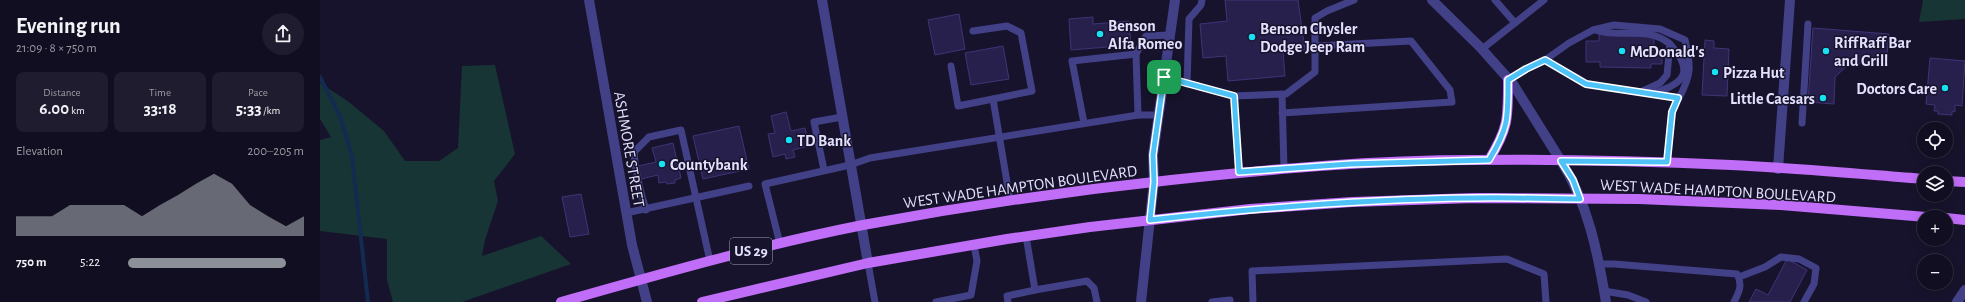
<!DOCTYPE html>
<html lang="en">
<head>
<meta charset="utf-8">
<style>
	:root { --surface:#110e21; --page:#1e1c2e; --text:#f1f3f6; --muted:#9c9ca5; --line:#302e3f; --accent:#8c9099 }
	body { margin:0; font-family:"Alegreya Sans",sans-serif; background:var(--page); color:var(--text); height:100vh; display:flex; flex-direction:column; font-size:15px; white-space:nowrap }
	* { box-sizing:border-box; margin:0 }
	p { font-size:13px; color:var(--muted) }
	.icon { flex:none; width:22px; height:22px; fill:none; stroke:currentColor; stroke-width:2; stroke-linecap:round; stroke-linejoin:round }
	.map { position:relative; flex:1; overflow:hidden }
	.drawer { display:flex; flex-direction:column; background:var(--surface); width:320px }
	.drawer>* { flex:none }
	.controls { position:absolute; left:1597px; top:122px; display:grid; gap:8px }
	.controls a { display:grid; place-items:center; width:36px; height:36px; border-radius:50%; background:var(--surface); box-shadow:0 2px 10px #0003,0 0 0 1px var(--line); font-size:20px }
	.pin { position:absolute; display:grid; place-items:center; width:34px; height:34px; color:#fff; margin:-17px; border-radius:8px; box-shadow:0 2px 6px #0006 }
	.round { display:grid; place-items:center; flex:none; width:42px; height:42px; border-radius:21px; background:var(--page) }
	.overview { display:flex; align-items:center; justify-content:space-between; height:68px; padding:0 16px }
	h1 { font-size:22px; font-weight:700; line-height:30px }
	.metrics { display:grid; grid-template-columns:repeat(3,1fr); gap:6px; height:68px; padding:4px 16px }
	.metrics div { display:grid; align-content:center; border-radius:8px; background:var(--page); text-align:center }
	.metrics b { font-size:17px; font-weight:700 }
	.metrics small { font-size:11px; font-weight:400 }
	.metrics p { font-size:11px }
	.chart { height:112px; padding:8px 16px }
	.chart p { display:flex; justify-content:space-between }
	.chart svg { width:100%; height:72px; margin-top:4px; fill:var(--accent); opacity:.7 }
	ul { padding:0 16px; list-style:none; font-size:13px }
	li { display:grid; grid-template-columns:64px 48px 1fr; align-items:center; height:30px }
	li i { height:10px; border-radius:5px; background:var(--accent) }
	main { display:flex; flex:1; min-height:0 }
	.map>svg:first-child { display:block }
	.green { fill:#173534 }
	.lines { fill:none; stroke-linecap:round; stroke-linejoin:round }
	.stream { stroke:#132b50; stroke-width:4 }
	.building { fill:#28204c; stroke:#3f3476 }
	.service { stroke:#424188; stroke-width:7 }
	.minor { stroke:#424188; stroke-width:10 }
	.tertiary { stroke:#424188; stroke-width:10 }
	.primary { stroke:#c06df7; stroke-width:10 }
	.route-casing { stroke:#fff; stroke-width:8 }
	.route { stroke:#4fc3f7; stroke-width:5 }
	.poi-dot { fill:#17e1f2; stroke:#17132c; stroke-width:1.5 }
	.labels { text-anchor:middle; stroke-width:3; stroke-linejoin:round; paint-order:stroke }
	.shield { fill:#17132c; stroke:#a6a2be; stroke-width:1 }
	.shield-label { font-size:15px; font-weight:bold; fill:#e3e0fd }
	.poi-label { font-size:16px; font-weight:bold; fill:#e3e0fd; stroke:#17132c; text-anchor:start }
	.street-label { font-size:16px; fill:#e3e0fd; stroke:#17132c }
</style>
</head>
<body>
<main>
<section class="drawer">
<div class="overview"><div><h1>Evening run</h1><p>21:09 · 8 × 750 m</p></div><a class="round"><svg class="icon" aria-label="share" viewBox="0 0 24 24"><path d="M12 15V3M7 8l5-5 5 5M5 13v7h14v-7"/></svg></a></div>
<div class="metrics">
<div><p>Distance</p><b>6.00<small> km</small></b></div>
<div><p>Time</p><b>33:18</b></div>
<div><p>Pace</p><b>5:33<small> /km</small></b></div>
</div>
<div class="chart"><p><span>Elevation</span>200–205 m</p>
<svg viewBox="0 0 160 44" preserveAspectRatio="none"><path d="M0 44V32L10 32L20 32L30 25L40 25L50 25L60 25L70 32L80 25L90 19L100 12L110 6L120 12L130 25L140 32L150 38L160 32V44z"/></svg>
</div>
<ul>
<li><b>750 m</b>5:22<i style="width:90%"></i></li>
</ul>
</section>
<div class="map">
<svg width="1645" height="302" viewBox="0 0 1645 302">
	<rect width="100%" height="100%" fill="#17132c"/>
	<g class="green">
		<polygon points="1603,0 1645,0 1645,19 1599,22"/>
		<polygon points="175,65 195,154 174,181 178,201 165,240 162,256 221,236 251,264 142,302 73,302 67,280 67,239 0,231 0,140 11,137 0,119 0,83 29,102 64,131 85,161 119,161 138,148 142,66"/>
	</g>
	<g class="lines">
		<polyline class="stream" points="0,77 20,116 32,156 48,302"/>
	</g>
	<g class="building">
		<polygon points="905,0 978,0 985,50 963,52 965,76 908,81 906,56 883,58 880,24 907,21"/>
		<polygon points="639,14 645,49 615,55 608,20"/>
		<polygon points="773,17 773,24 809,21 811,45 751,50 749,19"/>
		<polygon points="1493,28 1569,34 1566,65 1530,63 1515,77 1514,104 1488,102"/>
		<polygon points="1279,34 1334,36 1334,49 1338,49 1338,53 1342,53 1342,64 1331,64 1331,68 1280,67 1280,62 1266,62 1266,41 1279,41"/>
		<polygon points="1385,40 1394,41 1394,48 1409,49 1407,96 1382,95"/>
		<polygon points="683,46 689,79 651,85 645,53"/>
		<polygon points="1610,58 1645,61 1642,106 1635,105 1635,112 1632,111 1632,115 1618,114 1618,111 1614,111 1615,105 1606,104"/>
		<polygon points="466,112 471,131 485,128 489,146 473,150 475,157 466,159 465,154 453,157 448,134 455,133 451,116"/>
		<polygon points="419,126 429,169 383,179 373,136"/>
		<polygon points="353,143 361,178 355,180 355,183 347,184 346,182 339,183 338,175 321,179 318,166 336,162 332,148"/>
		<polygon points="261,194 269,234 250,237 242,197"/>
		<polygon points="1467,259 1487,270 1470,302 1429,302 1436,289 1448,295"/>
	</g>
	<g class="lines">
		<g class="service">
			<polyline points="1175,0 1195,23"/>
			<path d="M1275 30C1301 39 1327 25 1350 44L1347 75 1340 83 1323 91"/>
			<polyline points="653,31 687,26 701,33 712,91 673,99 690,200"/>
			<polyline points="1162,49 1224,0"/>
			<polyline points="816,54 818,115"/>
			<polyline points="631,66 638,106 673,99"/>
			<polyline points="844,77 914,96 966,94 995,72 995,18 1007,11 1034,0"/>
			<path d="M1188 80 1206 69 1225 60 1249 43 1273 30 1294 25 1340 29 1365 40C1371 66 1372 74 1359 98L1266 84 1225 60"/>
			<polyline points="867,84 869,19 881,5 882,0"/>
			<path d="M1334 93C1366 83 1374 71 1350 44"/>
			<polyline points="962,94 964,169"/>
			<polyline points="914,96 919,172"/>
			<polyline points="962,113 1132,102 1130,90 1091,41 995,46"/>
			<polyline points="764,123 752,61 816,54 826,36 850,35"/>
			<polyline points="1482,123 1488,24"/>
			<polyline points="1347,162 1352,112 1359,98"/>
			<polyline points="504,170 494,122 522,117"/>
			<path d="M326 210C320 191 315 172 314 152L329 137 361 130 390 261"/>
			<polyline points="306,213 429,186"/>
			<polyline points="706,236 715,290 767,281 774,288 777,302"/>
			<polyline points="460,244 445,184 530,165 550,158 818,115 838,115"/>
			<polyline points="548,263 555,302"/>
			<path d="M1280 264H1294L1417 274C1423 285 1419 292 1414 302"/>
			<polyline points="1419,277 1445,267 1461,257 1479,259 1496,268 1494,284 1484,302"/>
			<polyline points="1284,291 1308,295 1326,302"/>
			<polyline points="616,302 651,295 657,261 654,245"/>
			<polyline points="688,302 687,296 715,290"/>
			<polyline points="892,302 910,300 910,302"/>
			<polyline points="933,302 932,271 1187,259 1224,274 1226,302"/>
		</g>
		<g class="minor">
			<polyline points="269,0 312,245 327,302"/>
			<polyline points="502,0 548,263"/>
			<path d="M1241 161C1268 203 1278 254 1286 302"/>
			<polyline points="1458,169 1470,0"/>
			<polyline points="821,302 834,181 833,155 855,0"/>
			<polyline points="1637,302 1645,290"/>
		</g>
		<polyline class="tertiary" points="1112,0 1160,47 1193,84 1241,161"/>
		<g class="primary">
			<path d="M1169 160C1189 127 1188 118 1188 80"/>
			<polyline points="1626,181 1645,182"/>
			<polyline points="1626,218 1645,220"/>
			<path d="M241 302C341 274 441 245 543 225 645 206 748 191 851 180 952 169 1053 160 1155 160 1240 159 1325 161 1411 165 1475 168 1540 174 1604 179"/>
			<polyline points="382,302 548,263 687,239 770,227 930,209 1032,202 1154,198 1319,199 1461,205 1606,217"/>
		</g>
	</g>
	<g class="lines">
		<defs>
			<path id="route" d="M1225 60 1266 84 1358 98 1352 112 1347 162 1241 161 1253 180 1260 199C1224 199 1189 197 1154 198 1045 199 937 208 830 220L834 182 833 155 844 77 914 96 919 172 1030 164 1169 160C1189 127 1188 118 1188 80L1206 69Z"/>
		</defs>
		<use href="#route" class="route-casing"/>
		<use href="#route" class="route"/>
	</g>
	<g class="poi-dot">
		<circle cx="780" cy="34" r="4"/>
		<circle cx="932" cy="37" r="4"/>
		<circle cx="1302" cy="51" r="4"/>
		<circle cx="1506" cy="51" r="4"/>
		<circle cx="1395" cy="72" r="4"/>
		<circle cx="1625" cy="88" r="4"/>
		<circle cx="1503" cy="98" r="4"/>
		<circle cx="469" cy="140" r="4"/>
		<circle cx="342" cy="164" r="4"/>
	</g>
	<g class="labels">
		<rect class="shield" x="410" y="238" width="42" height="26" rx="3"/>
		<g class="shield-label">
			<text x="431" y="256">US 29</text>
		</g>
		<g class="poi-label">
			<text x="788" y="31">Benson<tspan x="788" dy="18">Alfa Romeo</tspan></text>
			<text x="940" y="34">Benson Chysler<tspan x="940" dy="18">Dodge Jeep Ram</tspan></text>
			<text x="1514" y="48">RiffRaff Bar<tspan x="1514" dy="18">and Grill</tspan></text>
			<text x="1310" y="57">McDonald's</text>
			<text x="1403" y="78">Pizza Hut</text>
			<text x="1617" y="94" text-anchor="end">Doctors Care</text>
			<text x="1495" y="104" text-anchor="end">Little Caesars</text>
			<text x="477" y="146">TD Bank</text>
			<text x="350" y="170">Countybank</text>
		</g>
		<g class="street-label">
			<text transform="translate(310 149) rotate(80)" y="6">ASHMORE STREET</text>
			<text transform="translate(700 186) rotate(-8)" y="6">WEST WADE HAMPTON BOULEVARD</text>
			<text transform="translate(1398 190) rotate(3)" y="6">WEST WADE HAMPTON BOULEVARD</text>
		</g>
	</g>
</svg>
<div class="controls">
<a><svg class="icon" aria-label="locate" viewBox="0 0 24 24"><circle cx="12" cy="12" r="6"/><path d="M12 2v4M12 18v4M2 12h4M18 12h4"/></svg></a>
<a><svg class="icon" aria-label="layers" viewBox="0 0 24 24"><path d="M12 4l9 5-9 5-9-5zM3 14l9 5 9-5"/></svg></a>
<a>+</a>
<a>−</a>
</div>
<div class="pin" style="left:844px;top:77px;background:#1e9e55"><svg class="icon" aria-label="arrive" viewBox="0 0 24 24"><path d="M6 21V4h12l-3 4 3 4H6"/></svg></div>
</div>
</main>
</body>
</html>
